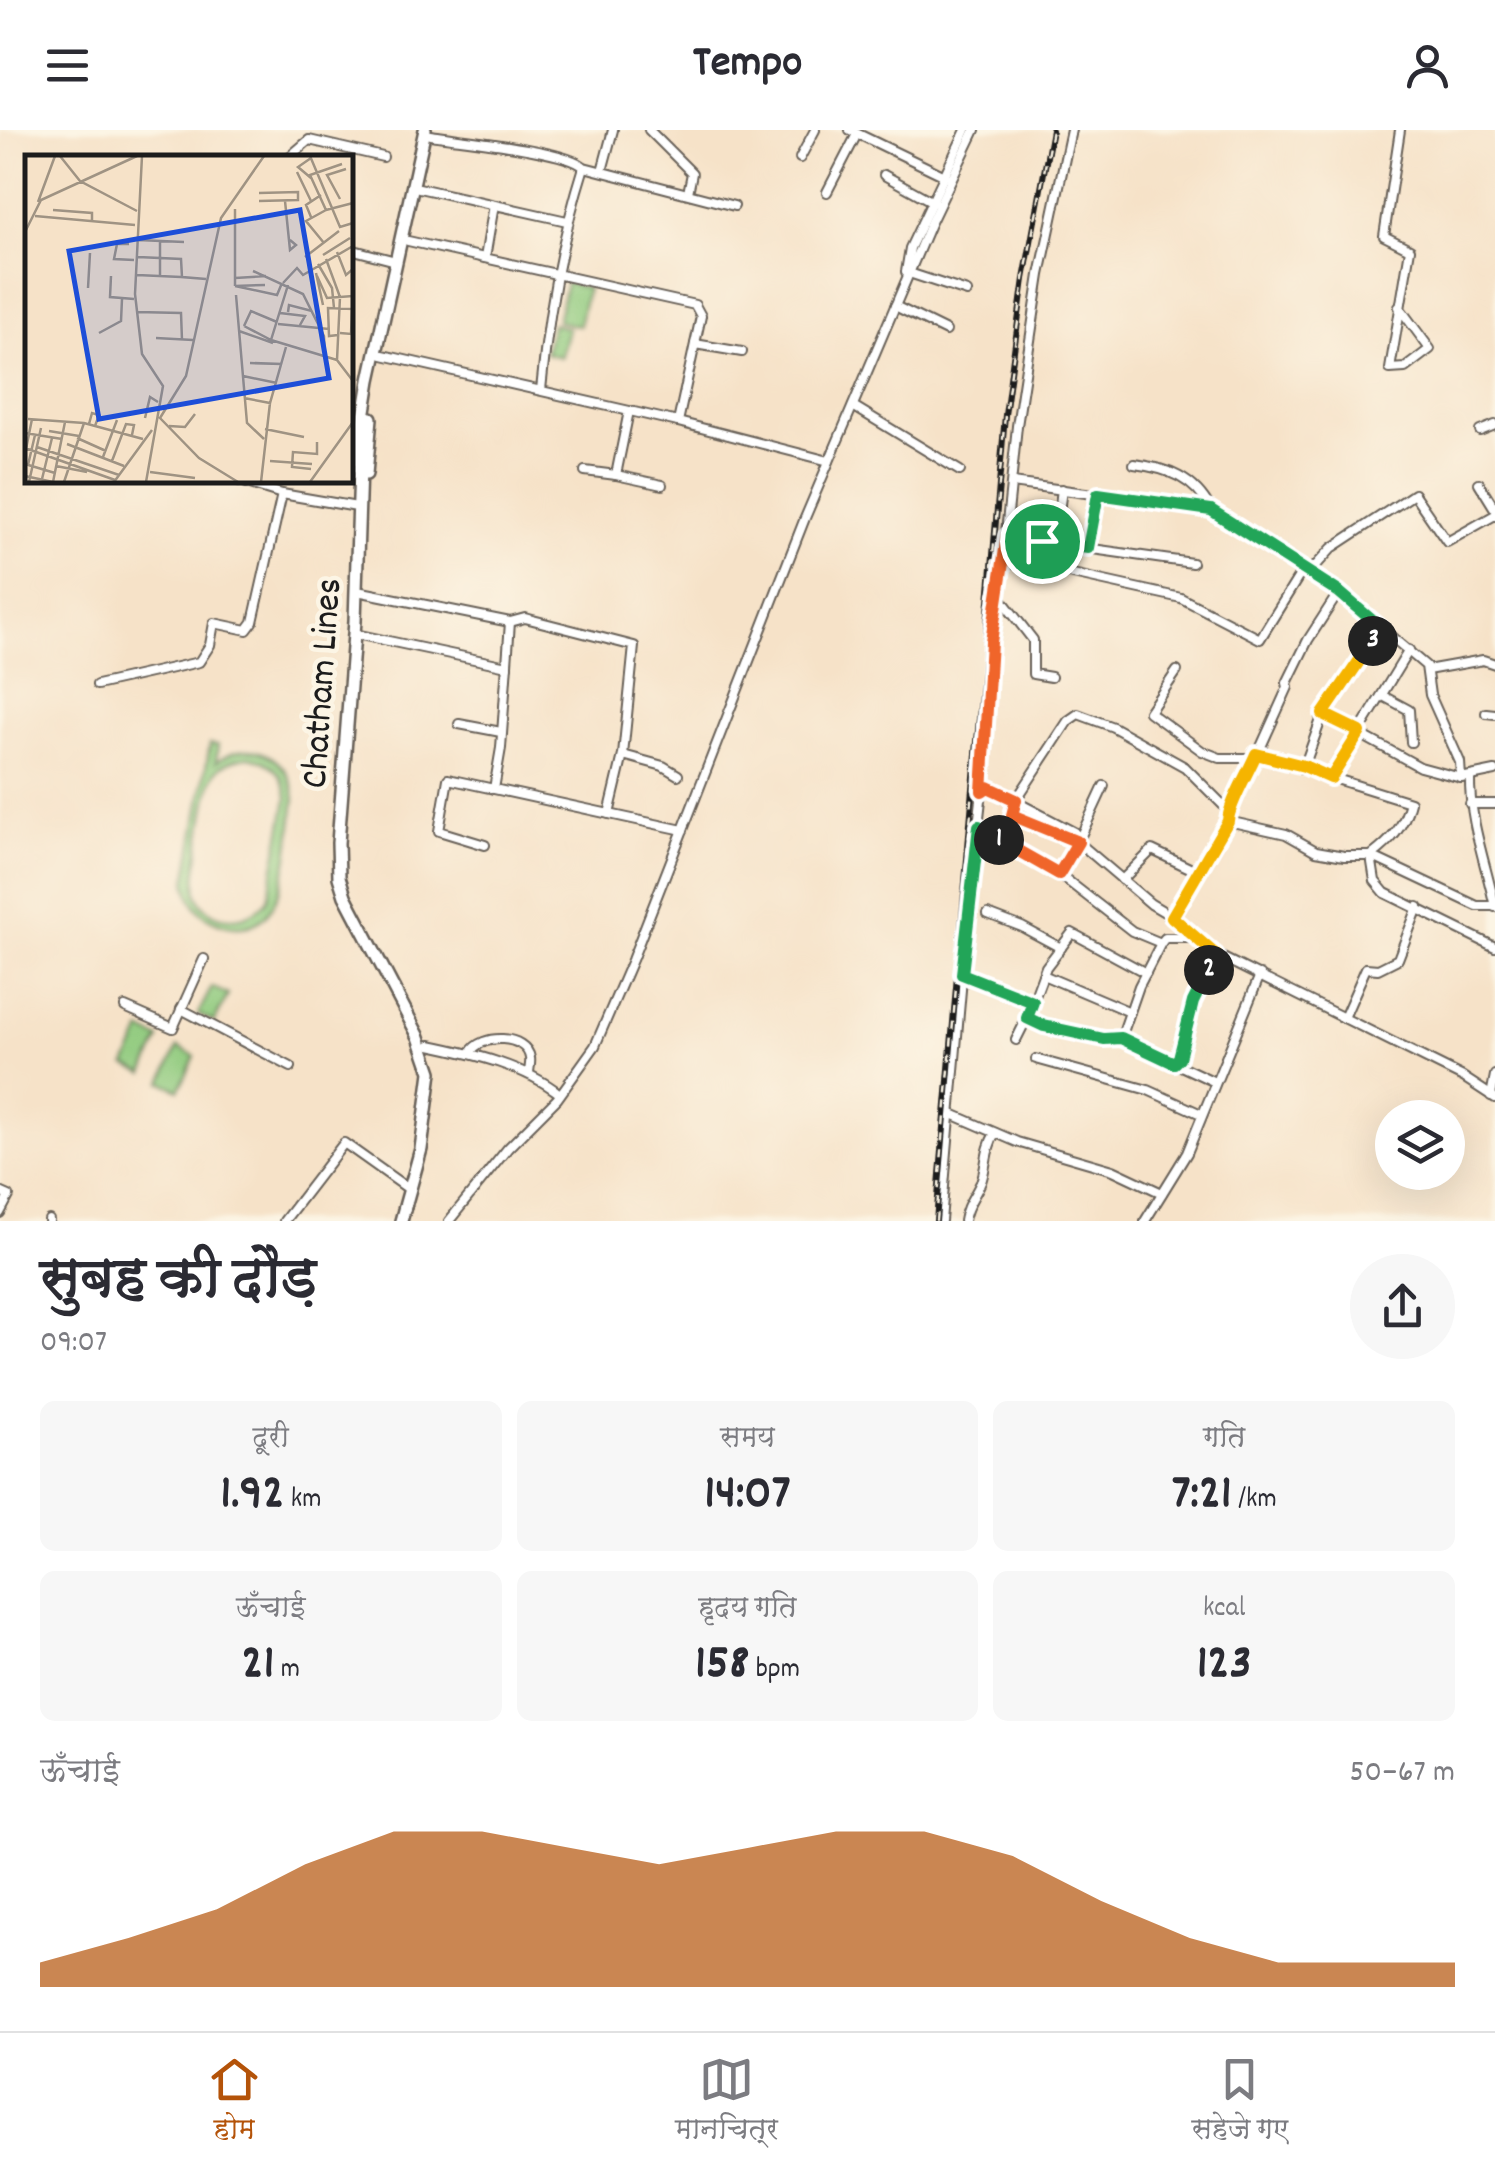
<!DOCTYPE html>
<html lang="hi">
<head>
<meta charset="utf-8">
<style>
	:root { --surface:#fff; --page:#f7f7f7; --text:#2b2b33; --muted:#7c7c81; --line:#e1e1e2; --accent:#b45309 }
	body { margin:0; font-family:Dekko,"Playpen Sans Deva",sans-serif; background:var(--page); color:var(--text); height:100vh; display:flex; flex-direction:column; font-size:38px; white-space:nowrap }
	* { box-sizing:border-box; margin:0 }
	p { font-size:32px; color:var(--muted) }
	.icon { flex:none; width:55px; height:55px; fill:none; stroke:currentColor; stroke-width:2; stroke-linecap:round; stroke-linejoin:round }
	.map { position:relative; height:1091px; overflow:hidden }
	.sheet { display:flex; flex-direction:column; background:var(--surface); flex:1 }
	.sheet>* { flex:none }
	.buttons { position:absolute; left:1375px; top:970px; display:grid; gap:20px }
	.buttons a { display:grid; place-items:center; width:90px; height:90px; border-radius:50%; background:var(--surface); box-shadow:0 10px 40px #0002; font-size:50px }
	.pin { position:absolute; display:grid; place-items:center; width:85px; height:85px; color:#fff; margin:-42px; border:5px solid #fff; border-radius:50%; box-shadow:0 2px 10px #0007 }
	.km { position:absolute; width:50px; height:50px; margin:-25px; border-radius:50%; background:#222; color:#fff; font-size:28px; line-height:50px; text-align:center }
	.round { display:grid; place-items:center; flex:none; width:105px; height:105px; border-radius:52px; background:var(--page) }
	.overview { display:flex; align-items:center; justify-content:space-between; height:170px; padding:0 40px }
	h1 { font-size:55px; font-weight:800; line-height:75px }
	.figures { display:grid; grid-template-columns:repeat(3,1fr); gap:15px; height:170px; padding:10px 40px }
	.figures div { display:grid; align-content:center; border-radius:15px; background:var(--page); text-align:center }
	.figures b { font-size:50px; font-weight:800 }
	.figures small { font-size:28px; font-weight:400 }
	.figures p { font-size:28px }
	.chart { height:280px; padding:20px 40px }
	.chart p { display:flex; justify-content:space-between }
	.chart svg { width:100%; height:180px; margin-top:10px; fill:var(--accent); opacity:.7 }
	header { display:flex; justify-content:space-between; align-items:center; height:130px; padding:0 40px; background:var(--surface); font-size:45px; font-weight:800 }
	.tab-bar { display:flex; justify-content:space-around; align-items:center; height:140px; border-top:2px solid var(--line); background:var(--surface); font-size:28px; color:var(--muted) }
	.tab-bar a { display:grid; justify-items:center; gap:5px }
	.tab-bar .current { color:var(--accent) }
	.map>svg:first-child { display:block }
	.pitch { fill:#90ca7e; stroke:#56734d; stroke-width:2.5; fill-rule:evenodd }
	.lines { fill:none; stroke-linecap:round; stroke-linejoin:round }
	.minor-casing { stroke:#686158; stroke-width:12 }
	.highway-casing { stroke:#686158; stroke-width:16 }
	.minor { stroke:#fff; stroke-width:8 }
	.highway { stroke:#fff; stroke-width:11 }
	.rail-casing { stroke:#1c1c1c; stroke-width:6 }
	.rail { stroke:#fcf5e5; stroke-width:2.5; stroke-dasharray:8; stroke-linecap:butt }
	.split-1-casing { stroke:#fff; stroke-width:20 }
	.split-2-casing { stroke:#fff; stroke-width:20 }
	.split-3-casing { stroke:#fff; stroke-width:20 }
	.split-4-casing { stroke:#fff; stroke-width:20 }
	.split-1 { stroke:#f0652b; stroke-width:12 }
	.split-2 { stroke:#22a559; stroke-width:12 }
	.split-3 { stroke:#f5b400; stroke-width:12 }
	.split-4 { stroke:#22a559; stroke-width:12 }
	.labels { text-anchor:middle; stroke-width:9; stroke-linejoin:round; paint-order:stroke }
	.street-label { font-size:38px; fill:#1c1c1c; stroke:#fcf5e5 }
	.inset-road { fill:none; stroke:#9f9383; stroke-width:2.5 }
	.view { fill:#1d4ed8; fill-opacity:0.15; stroke:#1d4ed8; stroke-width:5 }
	.inset-edge { fill:none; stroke:#1c1c1c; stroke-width:5 }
</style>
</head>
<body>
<header><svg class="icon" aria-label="menu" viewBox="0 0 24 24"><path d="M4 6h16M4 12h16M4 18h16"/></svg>Tempo<svg class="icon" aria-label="person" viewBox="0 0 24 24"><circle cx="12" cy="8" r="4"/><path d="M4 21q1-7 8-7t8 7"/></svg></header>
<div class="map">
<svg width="1495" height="1091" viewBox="0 0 1495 1091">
	<rect width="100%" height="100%" fill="#fcf5e5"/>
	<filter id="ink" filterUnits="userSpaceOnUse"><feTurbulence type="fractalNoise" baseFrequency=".01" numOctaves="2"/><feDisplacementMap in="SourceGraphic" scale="20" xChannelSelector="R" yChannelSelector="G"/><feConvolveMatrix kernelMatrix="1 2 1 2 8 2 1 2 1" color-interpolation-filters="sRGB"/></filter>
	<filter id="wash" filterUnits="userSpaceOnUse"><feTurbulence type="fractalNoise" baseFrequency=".0048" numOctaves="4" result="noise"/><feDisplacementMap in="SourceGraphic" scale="40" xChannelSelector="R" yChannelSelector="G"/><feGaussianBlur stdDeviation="2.25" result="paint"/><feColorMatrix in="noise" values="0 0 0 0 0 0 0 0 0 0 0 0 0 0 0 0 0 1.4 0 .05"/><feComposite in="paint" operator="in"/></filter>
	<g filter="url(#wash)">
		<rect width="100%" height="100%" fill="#f6e2c8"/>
		<g class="pitch">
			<polygon points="566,153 587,158 579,196 557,191"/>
			<polygon points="552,194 568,198 561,227 545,223"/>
			<path d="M210 614 218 615 216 632C250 604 292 628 295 669 289 712 289 820 218 793 198 786 190 771 186 752ZM248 627C272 631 285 644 287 668L268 769C252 792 212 797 198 767 192 752 207 658 215 644 223 632 235 629 248 627Z"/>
			<polygon points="212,857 228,865 214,892 198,884"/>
			<polygon points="142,901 160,909 144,943 126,935"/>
			<polygon points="178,917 195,926 179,960 162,952"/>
		</g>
	</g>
	<g filter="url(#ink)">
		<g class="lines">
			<defs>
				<g id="minor">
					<polyline points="649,0 692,43 688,63"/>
					<polyline points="850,0 945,46"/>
					<polyline points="1071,0 1040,145 1017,296 1003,432 1059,441 1181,468 1260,509 1304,438"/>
					<path d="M431 5C461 10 567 20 584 37L734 76"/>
					<polyline points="288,28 309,10 383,27"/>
					<polyline points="800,28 815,0"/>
					<polyline points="602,41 613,0"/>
					<polyline points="884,45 933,72"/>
					<polyline points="419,58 567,91"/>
					<polyline points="827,62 857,4"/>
					<polyline points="408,111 695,175 701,186 678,292 829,331"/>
					<polyline points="350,119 396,131"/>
					<polyline points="485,128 494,75"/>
					<polyline points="906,142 910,118 966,0"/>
					<polyline points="909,143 967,162"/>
					<polyline points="895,176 946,201"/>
					<polyline points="1399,177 1430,219 1405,238 1390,239 1410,119 1384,106 1400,0"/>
					<polyline points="695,214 742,222"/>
					<polyline points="383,225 678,292"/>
					<path d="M541 260C548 184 561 110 584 37"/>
					<polyline points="853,276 960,341"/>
					<polyline points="1480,301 1495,295"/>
					<path d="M1134 334C1167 338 1195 348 1211 380"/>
					<polyline points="585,341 616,345 629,281"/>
					<polyline points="616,345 662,355"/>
					<polyline points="237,350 282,364 357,377"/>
					<polyline points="1012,353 1211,380 1339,462 1426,536 1430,565 1460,632 1461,648 1495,641"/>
					<polyline points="1479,353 1495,379"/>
					<polyline points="1007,407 1192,433"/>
					<polyline points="1055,413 1062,359"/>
					<polyline points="1089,418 1098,364"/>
					<polyline points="1003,432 998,465 1033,510 1033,544 1051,547"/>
					<polyline points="1310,442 1332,418 1414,364 1447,412 1495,385"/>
					<polyline points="362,462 510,492 525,488 634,516 623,625 609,684"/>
					<polyline points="360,505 507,536"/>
					<polyline points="1427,540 1483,530 1495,534"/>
					<polyline points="1177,541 1149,582 1202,621 1220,628 1255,628"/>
					<polyline points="97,555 199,532 210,515 214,493 247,500 253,492 282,364"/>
					<polyline points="1383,566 1409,580 1411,612"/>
					<polyline points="1486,583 1495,584"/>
					<polyline points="1323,584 1382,499"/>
					<polyline points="459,594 501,602"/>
					<path d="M1256 624 1410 672C1404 697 1391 711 1371 726"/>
					<polyline points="623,625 663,636 678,645"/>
					<polyline points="1304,637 1323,584 1420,637 1461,648"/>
					<path d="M1470 647C1469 690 1486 734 1495 777"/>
					<polyline points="1331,648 1409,520"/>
					<polyline points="494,659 501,618 510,492"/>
					<polyline points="982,661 988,657 1074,702 1078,712"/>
					<polyline points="1470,674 1495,674"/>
					<polyline points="1228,680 1185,637 1113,597 1078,584 1068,591 1016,670 1012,685 1078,712 1151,774 1173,787 1228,691 1228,680 1241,661 1288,557 1287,553 1308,510 1339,462"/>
					<polyline points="1228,691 1286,704 1316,721 1344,726 1371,726 1477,776 1495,776"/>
					<polyline points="979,696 1059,744 1132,801 1161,813 1165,808 1197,808"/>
					<polyline points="485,715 439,701 448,649 683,700"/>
					<polyline points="1371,726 1375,751 1385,763 1495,817"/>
					<polyline points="1059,744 1078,712 1104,656"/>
					<polyline points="1122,750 1152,720 1198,742"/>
					<polyline points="988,784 1022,797 1061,818"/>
					<polyline points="1173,787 1217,825 1463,947 1495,968"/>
					<polyline points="962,843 1033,871"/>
					<polyline points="1043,845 1130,882"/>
					<polyline points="125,877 173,898 204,829"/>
					<polyline points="181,879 291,937"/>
					<polyline points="1027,888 1046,837 1072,803 1146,843"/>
					<polyline points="1344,888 1366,838 1378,839 1398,829 1418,777"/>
					<polyline points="1121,908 1139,856 1161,813"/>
					<path d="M1016 910 1027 888C1054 901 1090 909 1121 908L1215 952"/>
					<path d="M430 915C474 924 525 936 560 964"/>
					<path d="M470 923C481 903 526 904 530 928 531 933 529 938 529 944"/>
					<polyline points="1036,929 1148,960 1201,984"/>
					<polyline points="1174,933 1179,927 1193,872 1217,825"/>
					<polyline points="1491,966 1495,945"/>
					<polyline points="952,984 1017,1012 1113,1040 1162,1063"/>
					<polyline points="0,1062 9,1066 0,1083"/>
					<polyline points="49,1091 49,1090"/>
					<polyline points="284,1091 344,1013 410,1060"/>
					<polyline points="449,1091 508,1018 557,969 595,916 632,830 805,388 930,94 975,0"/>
					<polyline points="941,1091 966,802 982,661 991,512 998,465"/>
					<path d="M964 1091C966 1075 975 1066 981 1052 987 1035 985 1020 995 1003"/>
					<polyline points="1145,1091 1187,1023 1260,845"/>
				</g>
				<g id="highway">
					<polyline points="366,344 371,288"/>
					<polyline points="401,1091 421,1019 431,942 419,907 345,766 339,747 338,713 355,491 361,306 370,250 425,0"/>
				</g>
			</defs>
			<use href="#minor" class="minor-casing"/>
			<use href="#highway" class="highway-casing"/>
			<use href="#minor" class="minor"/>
			<use href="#highway" class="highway"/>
			<defs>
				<polyline id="rail" points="936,1091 1005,285 1024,149 1052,0"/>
			</defs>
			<use href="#rail" class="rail-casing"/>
			<use href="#rail" class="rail"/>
		</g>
	</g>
	<g class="lines" filter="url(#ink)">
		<defs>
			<polyline id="split-1" points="999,710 1059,744 1078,712 1012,685 1016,670 988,657 982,661 991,512 1007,406 1042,411"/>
			<polyline id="split-2" points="999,710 979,696 962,844 1033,872 1027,888 1044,896 1104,909 1121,908 1174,933 1179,928 1193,872 1209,840"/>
			<path id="split-3" d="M1209 840 1216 825 1172 787 1228 691C1228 676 1249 641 1256 624L1304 636 1331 648 1360 602 1323 584 1373 511"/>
			<polyline id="split-4" points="1042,411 1088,418 1098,364 1211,380 1339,462 1382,499 1373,511"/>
		</defs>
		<use href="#split-1" class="split-1-casing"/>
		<use href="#split-2" class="split-2-casing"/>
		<use href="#split-3" class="split-3-casing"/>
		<use href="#split-4" class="split-4-casing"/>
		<use href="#split-1" class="split-1"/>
		<use href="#split-2" class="split-2"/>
		<use href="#split-3" class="split-3"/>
		<use href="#split-4" class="split-4"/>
	</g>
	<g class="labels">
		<g class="street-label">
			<text transform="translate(319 553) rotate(-86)" y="13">Chatham Lines</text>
		</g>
	</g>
	<g transform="translate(25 25)">
		<rect width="328" height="328" fill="#f6e2c8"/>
		<path class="inset-road" d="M35 1 55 26 112 56M117 1 110 139 117 199 138 231 121 327M285 1 315 72 328 68M286 3 273 12 286 23M317 9 285 20 301 55 328 48M272 17 286 46M234 38 273 37V45L234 46M315 44 302 20 321 14M260 46 265 95 271 90 265 85M13 47 30 1M210 54V131M28 55 67 58V66M10 61 110 70M286 62 281 50 296 40M0 77 16 45 112 1M113 85 159 87M299 88 281 66 301 55M104 89H92L89 104 109 105M312 97 321 120 328 114M298 100 325 83M113 102 156 104 157 122 181 124M280 102 314 76M301 104 315 142 312 205 328 226M293 109 307 133 309 153M228 116 278 139 299 181 300 204M291 118 298 150M112 120 156 122M86 121 85 142 109 144M135 121V85M292 121 302 143 328 141M210 123 241 121M258 128 272 113 278 120 328 91M210 131 252 140 257 128M210 131 240 130M63 133 65 98M211 140 222 268 239 284M112 157 156 158 157 185M263 157 264 150 287 156M255 158 280 161 275 170M253 169 304 174M219 171 246 185 263 130M219 171 226 156 252 167M214 176 248 188M74 178 96 166 97 144M315 178 326 179 327 154M313 180 304 181 303 153 328 154M131 183 168 185M246 185 312 205M225 208 257 209M218 221 252 228M219 243 245 248 261 192M134 262 174 303 213 327M120 263 125 242 133 247M135 263 161 221 196 63 239 1M3 264 59 268 118 284M64 269 67 258 74 260 70 271M144 271 160 272 170 259M240 274 279 282M24 276 54 281M0 278 37 284M52 283 81 296M42 289 99 311M12 292 94 320M0 293 90 325M0 299 7 264M78 302 92 265M87 306 101 269 109 270 107 280M245 306 287 309M0 309 30 318M3 310 10 280M31 311 62 317M286 314 267 312 268 297 292 299V287M125 317 170 323M0 321 28 327 40 267M17 324 27 283M4 327 16 273M39 327 59 268M89 327 127 275M236 327 245 248M285 327 328 267"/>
		<path class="view" d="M275 55 304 223 74 264 44 96Z"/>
		<rect width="328" height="328" class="inset-edge"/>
	</g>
</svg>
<div class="buttons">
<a><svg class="icon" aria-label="layers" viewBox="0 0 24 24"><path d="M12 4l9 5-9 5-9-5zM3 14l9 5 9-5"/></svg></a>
</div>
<div class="pin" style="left:1042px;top:411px;background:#1e9e55"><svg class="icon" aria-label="arrive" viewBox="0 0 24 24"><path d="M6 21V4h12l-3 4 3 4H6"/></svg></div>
<b class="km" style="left:999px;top:710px">1</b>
<b class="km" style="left:1209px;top:840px">2</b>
<b class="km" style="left:1373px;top:511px">3</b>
</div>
<section class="sheet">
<div class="overview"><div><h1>सुबह की दौड़</h1><p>09:07</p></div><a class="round"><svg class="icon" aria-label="share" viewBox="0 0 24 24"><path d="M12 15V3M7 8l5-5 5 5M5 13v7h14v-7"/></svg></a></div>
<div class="figures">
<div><p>दूरी</p><b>1.92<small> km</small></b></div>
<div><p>समय</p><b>14:07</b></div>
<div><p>गति</p><b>7:21<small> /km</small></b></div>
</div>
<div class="figures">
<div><p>ऊँचाई</p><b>21<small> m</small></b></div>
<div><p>हृदय गति</p><b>158<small> bpm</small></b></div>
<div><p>kcal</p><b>123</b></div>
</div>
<div class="chart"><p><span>ऊँचाई</span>50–67 m</p>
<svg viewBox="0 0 160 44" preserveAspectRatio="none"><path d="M0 44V38L10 32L20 25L30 14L40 6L50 6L60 10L70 14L80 10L90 6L100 6L110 12L120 23L130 32L140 38L150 38L160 38V44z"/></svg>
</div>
</section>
<nav class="tab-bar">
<a class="current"><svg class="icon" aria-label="home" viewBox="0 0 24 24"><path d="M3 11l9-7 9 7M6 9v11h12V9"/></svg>होम</a>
<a><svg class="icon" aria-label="map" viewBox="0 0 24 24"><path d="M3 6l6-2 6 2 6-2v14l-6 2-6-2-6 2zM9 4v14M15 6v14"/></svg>मानचित्र</a>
<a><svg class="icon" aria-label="saved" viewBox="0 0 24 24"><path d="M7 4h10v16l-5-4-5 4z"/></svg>सहेजे गए</a>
</nav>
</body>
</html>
